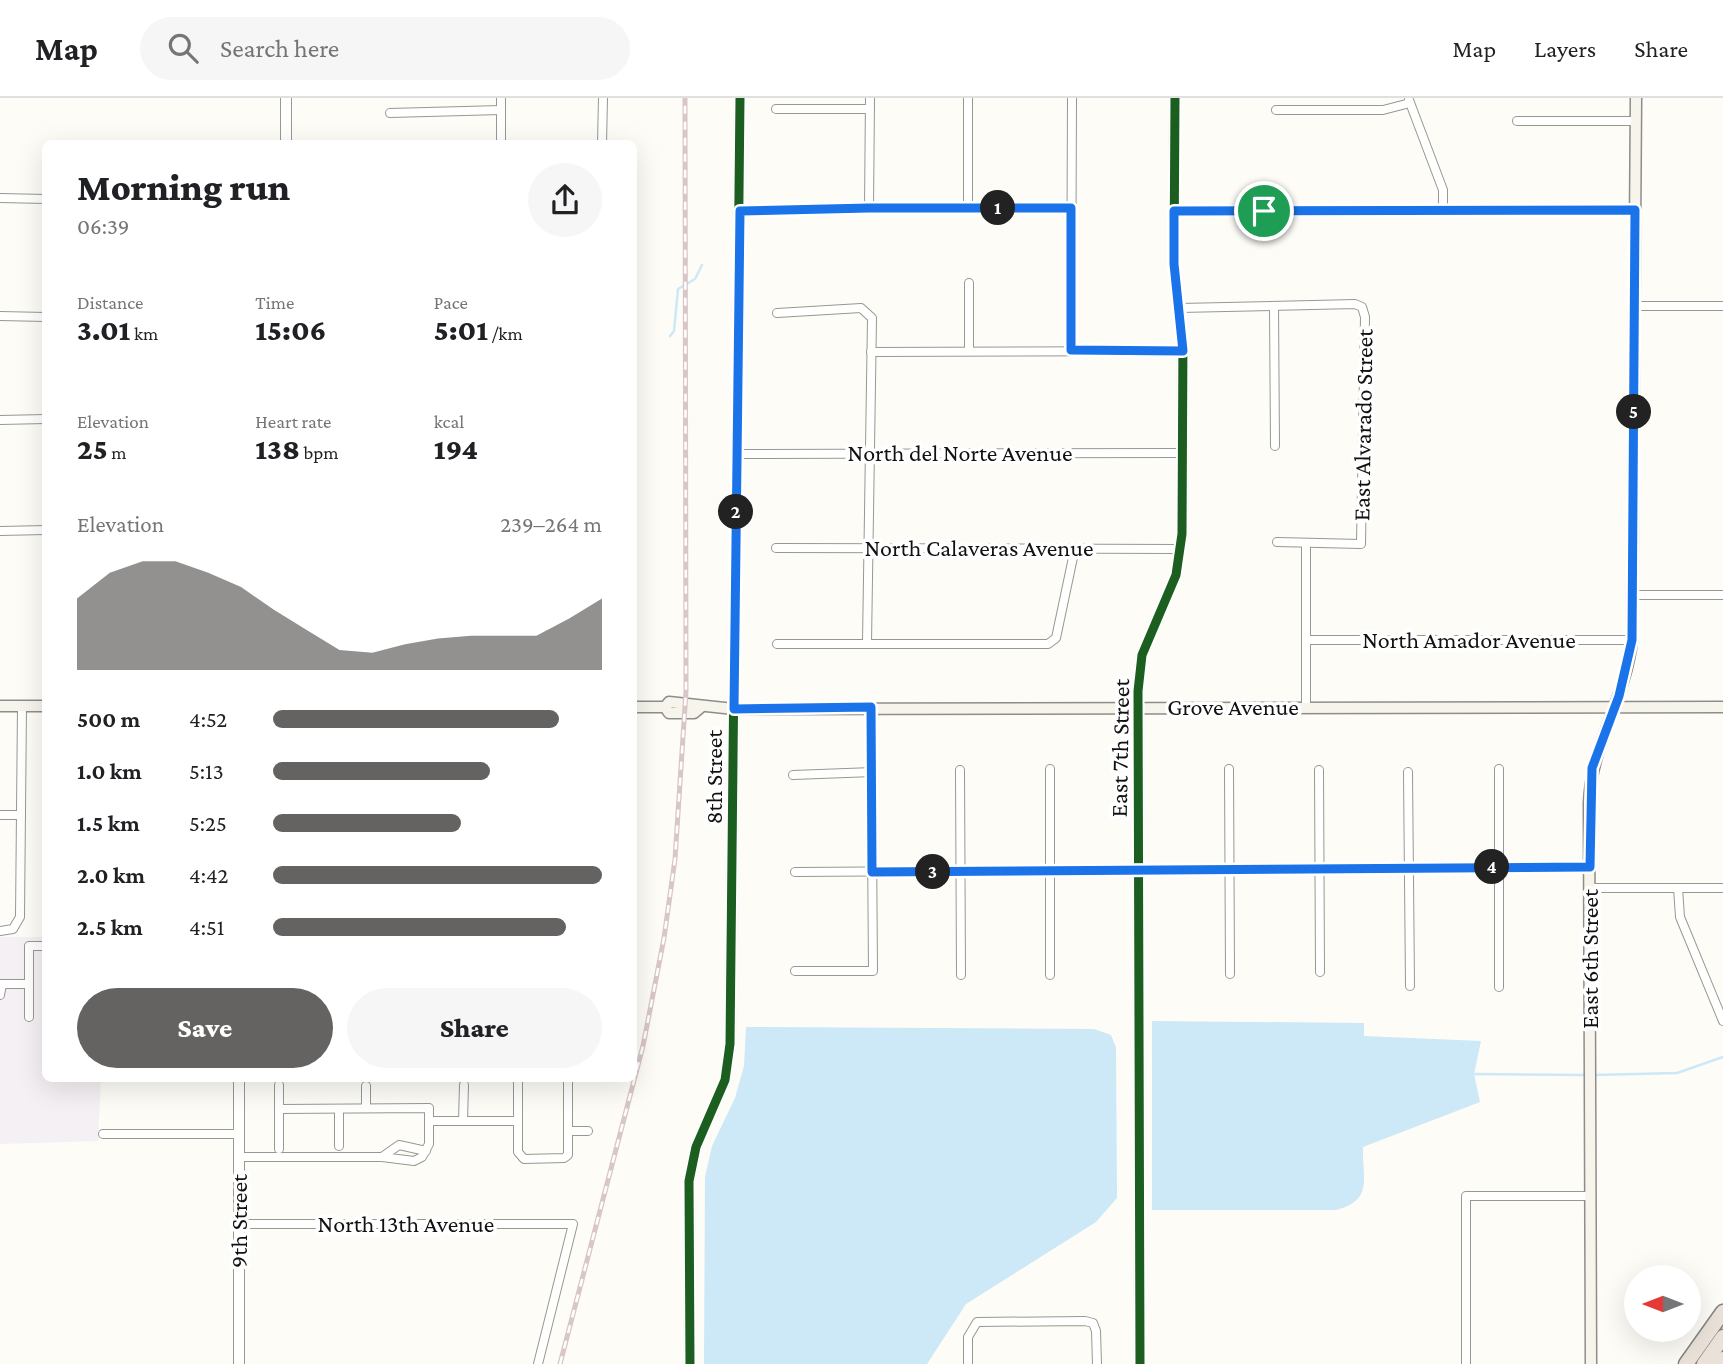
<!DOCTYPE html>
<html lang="en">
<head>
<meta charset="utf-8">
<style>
	:root { --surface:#fff; --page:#f6f6f6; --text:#202124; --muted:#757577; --line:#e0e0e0; --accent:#646362 }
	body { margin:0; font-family:"Crimson Pro",serif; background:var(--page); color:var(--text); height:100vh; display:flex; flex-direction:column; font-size:26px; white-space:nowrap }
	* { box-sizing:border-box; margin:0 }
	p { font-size:23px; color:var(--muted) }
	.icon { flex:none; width:38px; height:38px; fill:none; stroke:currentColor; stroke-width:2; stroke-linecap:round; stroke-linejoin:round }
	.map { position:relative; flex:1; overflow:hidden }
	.panel { position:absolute; left:42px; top:42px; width:595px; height:942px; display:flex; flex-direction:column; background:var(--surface); border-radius:10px; box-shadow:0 7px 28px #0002 }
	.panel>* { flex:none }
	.needle { width:46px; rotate:270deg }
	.controls { position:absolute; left:1624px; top:1167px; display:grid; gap:14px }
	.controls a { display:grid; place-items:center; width:77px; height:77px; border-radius:50%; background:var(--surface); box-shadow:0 7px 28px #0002; font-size:35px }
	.pin { position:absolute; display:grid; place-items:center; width:60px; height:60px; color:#fff; margin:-30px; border:4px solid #fff; border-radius:50%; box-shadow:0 2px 7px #0007 }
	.km { position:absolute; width:35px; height:35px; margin:-18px; border-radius:50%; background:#222; color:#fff; font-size:19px; line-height:35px; text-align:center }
	.round { display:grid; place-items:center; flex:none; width:74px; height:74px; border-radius:37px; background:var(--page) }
	.headline { display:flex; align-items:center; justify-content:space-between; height:119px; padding:0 35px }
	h1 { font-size:38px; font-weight:800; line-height:52px }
	.metrics { display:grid; grid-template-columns:repeat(3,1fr); gap:10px; height:119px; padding:7px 35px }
	.metrics div { display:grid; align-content:center }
	.metrics b { font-size:30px; font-weight:800 }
	.metrics small { font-size:19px; font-weight:400 }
	.metrics p { font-size:19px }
	.chart { height:196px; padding:14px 35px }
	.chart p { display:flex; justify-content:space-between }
	.chart svg { width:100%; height:126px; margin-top:7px; fill:var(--accent); opacity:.7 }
	.cta { display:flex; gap:14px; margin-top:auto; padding:14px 35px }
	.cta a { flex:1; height:80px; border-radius:42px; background:var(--accent); color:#fff; font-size:28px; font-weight:800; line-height:80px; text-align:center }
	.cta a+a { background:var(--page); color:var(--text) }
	ul { padding:0 35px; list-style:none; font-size:23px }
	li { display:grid; grid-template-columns:112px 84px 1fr; align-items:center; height:52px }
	li i { height:18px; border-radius:9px; background:var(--accent) }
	header { display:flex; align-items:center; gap:42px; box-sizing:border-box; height:98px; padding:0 35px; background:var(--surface); border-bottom:2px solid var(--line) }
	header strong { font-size:33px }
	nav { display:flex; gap:38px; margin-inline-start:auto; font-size:24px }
	.search { width:490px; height:63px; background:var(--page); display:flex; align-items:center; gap:18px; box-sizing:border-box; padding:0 24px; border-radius:38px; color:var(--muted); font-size:26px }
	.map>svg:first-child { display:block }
	.industrial { fill:#f5f0f3 }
	.water { fill:#cde8f7 }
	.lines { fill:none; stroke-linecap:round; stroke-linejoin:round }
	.stream { stroke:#cde8f7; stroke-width:2.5 }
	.minor-casing { stroke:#979795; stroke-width:10 }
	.tertiary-casing { stroke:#979795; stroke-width:12 }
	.secondary-casing { stroke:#8e8d8b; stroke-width:13 }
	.motorway-casing { stroke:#858482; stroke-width:17 }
	.minor { stroke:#fffffe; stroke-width:8 }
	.tertiary { stroke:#fffffe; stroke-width:10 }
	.secondary { stroke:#f6f4eb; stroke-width:10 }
	.motorway { stroke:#eae1d8; stroke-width:14 }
	.rail-casing { stroke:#d9c6c7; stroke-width:5 }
	.rail { stroke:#fff; stroke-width:2.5; stroke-dasharray:8; stroke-linecap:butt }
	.cycleway-casing { stroke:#fff; stroke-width:13 }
	.cycleway { stroke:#1b5e20; stroke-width:9 }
	.route-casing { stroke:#fff; stroke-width:14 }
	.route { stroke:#1a73e8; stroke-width:9 }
	.labels { text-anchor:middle; stroke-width:7; stroke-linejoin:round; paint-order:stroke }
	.street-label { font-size:24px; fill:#111; stroke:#fff }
</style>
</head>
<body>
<header>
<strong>Map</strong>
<div class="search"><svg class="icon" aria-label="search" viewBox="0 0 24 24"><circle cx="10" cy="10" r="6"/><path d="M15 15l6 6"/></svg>Search here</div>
<nav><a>Map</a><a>Layers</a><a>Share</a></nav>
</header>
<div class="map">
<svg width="1723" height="1266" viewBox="0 0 1723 1266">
	<rect width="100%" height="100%" fill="#fdfcf7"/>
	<polygon class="industrial" points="0,839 45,839 46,980 101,980 98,1043 0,1046"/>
	<g class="water">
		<path d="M1152 923 1364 925V938L1481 943 1474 976 1480 1004 1363 1049C1362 1081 1374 1102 1336 1112H1152Z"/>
		<polygon points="746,929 1094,931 1111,937 1116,949 1117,1100 1096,1124 966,1206 927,1266 704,1266 705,1079 712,1048 735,1000 744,968"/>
	</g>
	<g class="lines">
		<g class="stream">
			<polyline points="670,238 674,233 678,191 695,181 702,167"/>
			<polyline points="1474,976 1587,977"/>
			<polyline points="1593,977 1677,975 1723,959"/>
		</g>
		<defs>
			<g id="minor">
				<polyline points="1409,2 1443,92 1443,112"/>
				<polyline points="776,11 870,11"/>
				<polyline points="1276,12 1383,12 1410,5"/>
				<polyline points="390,15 501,12"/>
				<polyline points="1517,23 1636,23"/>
				<polyline points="501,46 501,0"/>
				<polyline points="602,46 603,0"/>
				<polyline points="0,100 46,101"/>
				<polyline points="869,110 870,0"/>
				<polyline points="968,110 968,0"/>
				<polyline points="740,113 1071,110"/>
				<polyline points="1174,113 1635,112"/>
				<polyline points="969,185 969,253"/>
				<polyline points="1634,208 1723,208"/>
				<polyline points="1274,209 1275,348"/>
				<polyline points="1180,210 1355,206 1362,209 1365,219 1361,446 1277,444"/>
				<polyline points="777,215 861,210 872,220 867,545"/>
				<polyline points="0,218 46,219"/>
				<polyline points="1071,252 1072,0"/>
				<polyline points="871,254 1183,253"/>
				<polyline points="0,322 46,321"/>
				<polyline points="737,356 1183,355"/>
				<polyline points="0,433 46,432"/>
				<polyline points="1306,446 1306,609"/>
				<polyline points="776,450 1181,451"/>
				<polyline points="1632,497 1723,497"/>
				<polyline points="1306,542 1632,542"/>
				<polyline points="777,546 1048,546 1056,540 1075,450"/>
				<polyline points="1050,671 1050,877"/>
				<polyline points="1229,671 1230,876"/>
				<polyline points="960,672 961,877"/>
				<polyline points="1319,672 1320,874"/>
				<polyline points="1408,674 1410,888"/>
				<polyline points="793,677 873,674"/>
				<polyline points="0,717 21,717"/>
				<polyline points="795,774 1590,769"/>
				<polyline points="1590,790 1723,790"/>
				<polyline points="1678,790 1680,819 1723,923"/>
				<polyline points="0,833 13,831 20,819 22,608"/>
				<polyline points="795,873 873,873 871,609"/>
				<polyline points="0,886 29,886"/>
				<polyline points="1499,889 1499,671"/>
				<polyline points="0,897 2,886"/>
				<polyline points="29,919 29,848 46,848"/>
				<polyline points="518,980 518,1054 524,1061 564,1060 568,1057 568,980"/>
				<polyline points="279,987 279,1051"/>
				<polyline points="366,1010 366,988"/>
				<polyline points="339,1011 339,1048"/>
				<polyline points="429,1023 518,1023"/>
				<polyline points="463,1023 464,987"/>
				<polyline points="569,1033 588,1033"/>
				<polyline points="103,1036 239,1036"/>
				<polyline points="239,1059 382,1059 414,1063 422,1059 429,1046 429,1010 279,1011"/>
				<polyline points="382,1059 399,1047 426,1053"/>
				<polyline points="239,1126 573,1126 538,1266"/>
				<polyline points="968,1266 968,1239 977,1224 1085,1223 1093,1225 1096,1233 1097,1266"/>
				<polyline points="1466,1266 1466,1098 1591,1098"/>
			</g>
			<g id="tertiary">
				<polyline points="286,46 286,0"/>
				<polyline points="239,1266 239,980"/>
				<polyline points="690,1266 689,1083 696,1049 725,982 730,946 740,0"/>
				<polyline points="1140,1266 1138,593 1142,557 1176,477 1182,436 1183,235 1174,166 1175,0"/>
			</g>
			<g id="secondary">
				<polyline points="0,608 46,608"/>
				<polyline points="634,609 665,609 669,604 734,611 1723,609"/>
				<polyline points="665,609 669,615 694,615 700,610"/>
				<path d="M1591 1266 1589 705C1591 647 1626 600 1632 542L1636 0"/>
			</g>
			<g id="motorway">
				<polyline points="1686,1266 1723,1214"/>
				<polyline points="1704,1266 1723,1239"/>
				<polyline points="1719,1266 1723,1261"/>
			</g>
		</defs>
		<use href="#minor" class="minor-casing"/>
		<use href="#tertiary" class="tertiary-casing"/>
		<use href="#secondary" class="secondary-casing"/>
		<use href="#motorway" class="motorway-casing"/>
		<use href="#minor" class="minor"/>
		<use href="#tertiary" class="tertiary"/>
		<use href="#secondary" class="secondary"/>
		<use href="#motorway" class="motorway"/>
		<defs>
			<polyline id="rail" points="560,1266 643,948 664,840 675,761 686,593 685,0"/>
		</defs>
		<use href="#rail" class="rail-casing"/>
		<use href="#rail" class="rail"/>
		<defs>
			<g id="cycleway">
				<polyline points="690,1266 689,1083 696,1049 725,982 730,946 740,0"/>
				<polyline points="1140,1266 1138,593 1142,557 1176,477 1182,436 1183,235 1174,166 1175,0"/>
			</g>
		</defs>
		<use href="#cycleway" class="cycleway-casing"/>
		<use href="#cycleway" class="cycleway"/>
	</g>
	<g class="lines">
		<defs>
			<polygon id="route" points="869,110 1071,110 1071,252 1183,253 1174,166 1174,113 1635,112 1632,542 1619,598 1592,670 1590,769 872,774 871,609 734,611 740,113"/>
		</defs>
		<use href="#route" class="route-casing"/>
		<use href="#route" class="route"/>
	</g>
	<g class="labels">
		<g class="street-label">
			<text transform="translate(1363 327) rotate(-89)" y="8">East Alvarado Street</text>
			<text x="960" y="363">North del Norte Avenue</text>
			<text x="979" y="458">North Calaveras Avenue</text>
			<text x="1469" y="550">North Amador Avenue</text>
			<text x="1233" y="617">Grove Avenue</text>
			<text transform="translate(1120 650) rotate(-89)" y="8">East 7th Street</text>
			<text transform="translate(714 679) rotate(-90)" y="8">8th Street</text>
			<text transform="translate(1590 861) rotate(-90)" y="8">East 6th Street</text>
			<text transform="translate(239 1123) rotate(-90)" y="8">9th Street</text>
			<text x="406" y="1134">North 13th Avenue</text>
		</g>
	</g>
</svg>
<div class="controls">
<a><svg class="needle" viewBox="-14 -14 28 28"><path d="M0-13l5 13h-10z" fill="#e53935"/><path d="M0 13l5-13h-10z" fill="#757577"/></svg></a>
</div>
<div class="pin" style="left:1264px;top:113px;background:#1e9e55"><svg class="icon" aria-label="arrive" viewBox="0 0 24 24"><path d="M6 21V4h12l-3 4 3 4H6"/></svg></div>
<b class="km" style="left:998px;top:110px">1</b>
<b class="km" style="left:736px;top:414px">2</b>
<b class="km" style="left:933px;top:774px">3</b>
<b class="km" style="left:1492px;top:769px">4</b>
<b class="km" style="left:1634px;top:314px">5</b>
<section class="panel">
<div class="headline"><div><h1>Morning run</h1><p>06:39</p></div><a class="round"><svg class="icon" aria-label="share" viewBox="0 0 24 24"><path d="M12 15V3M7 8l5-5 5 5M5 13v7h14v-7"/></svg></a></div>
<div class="metrics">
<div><p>Distance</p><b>3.01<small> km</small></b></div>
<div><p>Time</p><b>15:06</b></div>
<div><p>Pace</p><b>5:01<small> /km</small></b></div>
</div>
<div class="metrics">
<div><p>Elevation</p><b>25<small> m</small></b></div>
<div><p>Heart rate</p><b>138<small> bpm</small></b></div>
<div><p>kcal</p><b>194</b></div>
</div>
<div class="chart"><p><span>Elevation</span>239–264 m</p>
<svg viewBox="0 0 160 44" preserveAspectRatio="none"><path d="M0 44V19L10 10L20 6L30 6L40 10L50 15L60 23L70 30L80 37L90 38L100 35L110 33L120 32L130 32L140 32L150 26L160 19V44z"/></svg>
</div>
<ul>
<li><b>500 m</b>4:52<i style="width:87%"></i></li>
<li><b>1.0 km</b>5:13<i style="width:66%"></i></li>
<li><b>1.5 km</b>5:25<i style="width:57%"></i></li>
<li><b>2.0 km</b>4:42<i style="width:100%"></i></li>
<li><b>2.5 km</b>4:51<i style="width:89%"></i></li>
</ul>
<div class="cta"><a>Save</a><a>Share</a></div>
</section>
</div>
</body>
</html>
